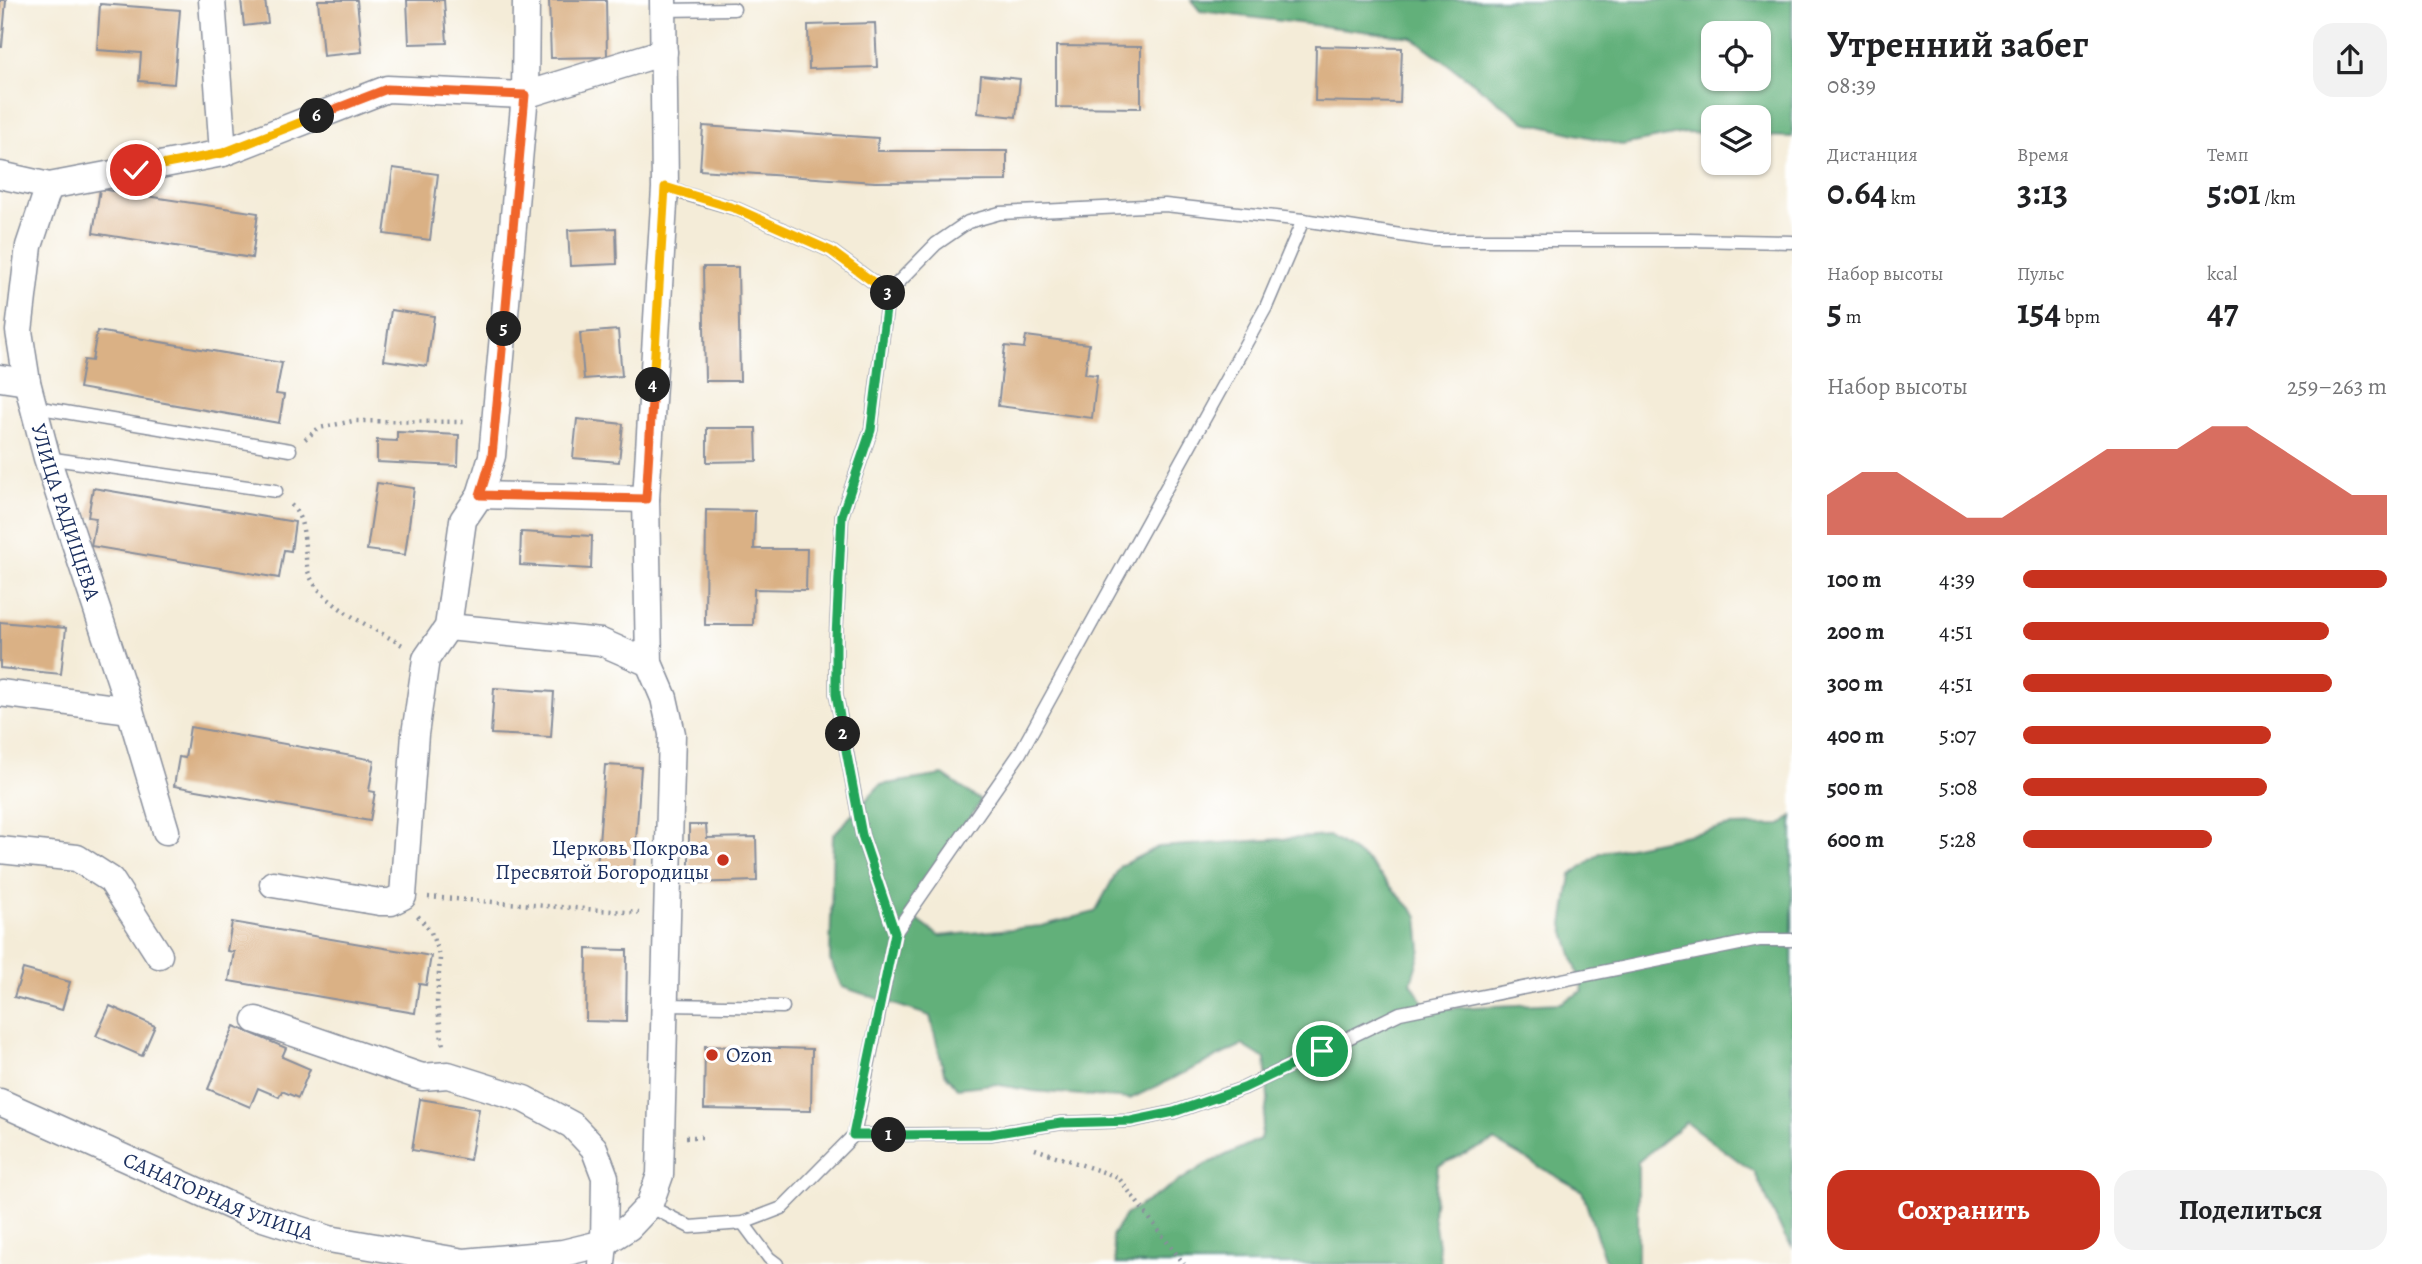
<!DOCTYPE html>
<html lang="ru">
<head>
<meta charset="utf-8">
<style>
	:root { --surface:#fff; --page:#f2f2f2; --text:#202124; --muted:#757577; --accent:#c8321e }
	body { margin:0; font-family:Alegreya,serif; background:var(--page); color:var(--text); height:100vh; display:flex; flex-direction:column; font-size:26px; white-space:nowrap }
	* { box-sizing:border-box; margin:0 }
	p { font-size:23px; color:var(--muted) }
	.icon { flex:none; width:38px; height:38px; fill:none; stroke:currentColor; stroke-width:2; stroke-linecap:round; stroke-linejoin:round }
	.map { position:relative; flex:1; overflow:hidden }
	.drawer { display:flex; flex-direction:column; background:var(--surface); width:630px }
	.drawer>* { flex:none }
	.tools { position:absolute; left:1701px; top:21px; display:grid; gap:14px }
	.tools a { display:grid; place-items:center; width:70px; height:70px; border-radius:14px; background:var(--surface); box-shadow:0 2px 5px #0004; font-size:35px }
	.pin { position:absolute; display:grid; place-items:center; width:60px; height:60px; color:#fff; margin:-30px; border:4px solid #fff; border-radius:50%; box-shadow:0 2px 7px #0007 }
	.km { position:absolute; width:35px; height:35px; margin:-18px; border-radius:50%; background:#222; color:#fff; font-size:19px; line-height:35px; text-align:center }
	.round { display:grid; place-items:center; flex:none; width:74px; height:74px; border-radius:21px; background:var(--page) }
	.head { display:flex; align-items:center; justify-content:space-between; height:119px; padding:0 35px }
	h1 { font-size:38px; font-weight:700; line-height:52px }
	.stats { display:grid; grid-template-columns:repeat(3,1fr); gap:10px; height:119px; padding:7px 35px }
	.stats div { display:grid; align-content:center }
	.stats b { font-size:35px; font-weight:700 }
	.stats small { font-size:19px; font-weight:400 }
	.stats p { font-size:19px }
	.chart { height:196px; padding:14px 35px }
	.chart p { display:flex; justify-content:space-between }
	.chart svg { width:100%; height:126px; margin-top:7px; fill:var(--accent); opacity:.7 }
	.cta { display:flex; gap:14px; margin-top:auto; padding:14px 35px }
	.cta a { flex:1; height:80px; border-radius:21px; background:var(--accent); color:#fff; font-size:28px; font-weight:700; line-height:80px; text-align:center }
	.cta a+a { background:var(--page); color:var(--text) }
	ul { padding:0 35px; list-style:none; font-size:23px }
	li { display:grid; grid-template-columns:112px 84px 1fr; align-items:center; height:52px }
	li i { height:18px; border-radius:9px; background:var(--accent) }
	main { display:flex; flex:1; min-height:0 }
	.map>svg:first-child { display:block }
	.forest { fill:#62b07a; stroke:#3e706c; stroke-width:2; fill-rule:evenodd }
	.building { fill:#dab185 }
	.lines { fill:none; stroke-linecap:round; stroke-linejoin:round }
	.service-casing { stroke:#888e9b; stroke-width:15 }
	.minor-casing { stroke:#888e9b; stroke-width:29 }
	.path { stroke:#888e9b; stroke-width:4.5; stroke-dasharray:2 5; stroke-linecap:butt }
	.service { stroke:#fff; stroke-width:12 }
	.minor { stroke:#fff; stroke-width:26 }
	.split-1-casing { stroke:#fff; stroke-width:14 }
	.split-2-casing { stroke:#fff; stroke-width:14 }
	.split-3-casing { stroke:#fff; stroke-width:14 }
	.split-4-casing { stroke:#fff; stroke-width:14 }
	.split-5-casing { stroke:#fff; stroke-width:14 }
	.split-6-casing { stroke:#fff; stroke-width:14 }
	.split-7-casing { stroke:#fff; stroke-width:14 }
	.split-1 { stroke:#22a559; stroke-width:9 }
	.split-2 { stroke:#22a559; stroke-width:9 }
	.split-3 { stroke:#22a559; stroke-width:9 }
	.split-4 { stroke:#f5b400; stroke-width:9 }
	.split-5 { stroke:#f0652b; stroke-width:9 }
	.split-6 { stroke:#f0652b; stroke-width:9 }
	.split-7 { stroke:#f5b400; stroke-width:9 }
	.poi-dot { fill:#c8321e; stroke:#fff; stroke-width:2.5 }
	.labels { text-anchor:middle; stroke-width:7; stroke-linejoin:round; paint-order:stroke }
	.street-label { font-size:21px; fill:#1b2f5e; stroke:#fff }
	.poi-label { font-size:21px; fill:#1b2f5e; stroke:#fff; text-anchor:end }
</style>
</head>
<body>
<main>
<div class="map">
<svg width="1792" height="1264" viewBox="0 0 1792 1264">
	<rect width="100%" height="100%" fill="#fff"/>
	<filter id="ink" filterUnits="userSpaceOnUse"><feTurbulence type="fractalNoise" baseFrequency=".0143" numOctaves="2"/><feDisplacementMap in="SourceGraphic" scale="14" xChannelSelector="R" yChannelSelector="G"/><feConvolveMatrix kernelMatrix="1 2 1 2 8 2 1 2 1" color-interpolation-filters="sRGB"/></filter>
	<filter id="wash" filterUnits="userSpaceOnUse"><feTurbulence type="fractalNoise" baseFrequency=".00686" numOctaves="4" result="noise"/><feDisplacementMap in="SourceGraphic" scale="28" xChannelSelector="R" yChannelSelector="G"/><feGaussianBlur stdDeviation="1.57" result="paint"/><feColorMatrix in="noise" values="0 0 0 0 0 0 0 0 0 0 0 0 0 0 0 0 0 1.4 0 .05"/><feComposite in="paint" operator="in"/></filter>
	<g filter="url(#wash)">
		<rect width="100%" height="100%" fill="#f4ecd8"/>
		<g class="forest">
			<path d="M1191 0H1792V137L1759 136V117H1713V134L1684 133 1622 145 1525 122 1412 37 1200 11ZM1713 33H1759V79H1713Z"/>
			<polygon points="943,775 981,801 908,913 939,936 1041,926 1095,912 1120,866 1158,847 1329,836 1366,860 1418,916 1421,950 1411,982 1427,1009 1561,1003 1583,991 1563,925 1571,875 1600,853 1731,826 1781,825 1792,816 1792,1246 1784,1236 1755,1173 1686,1122 1638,1162 1638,1263 1635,1264 1611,1264 1604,1258 1582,1191 1494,1141 1438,1166 1433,1214 1441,1264 1116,1264 1112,1236 1125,1215 1205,1165 1260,1139 1268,1098 1265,1059 1242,1045 1130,1099 1033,1091 994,1084 957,1088 944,1072 930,1016 842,987 830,960 833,835 880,785"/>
		</g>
		<g id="blocks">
			<g class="building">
				<polygon points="0,0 6,0 2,47 0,47"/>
				<polygon points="241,0 265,0 268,23 244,26"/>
				<polygon points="318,0 357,0 362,52 323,56"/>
				<polygon points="407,0 444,0 447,43 409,44"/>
				<polygon points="549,0 606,0 607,57 551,58"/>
				<polygon points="100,4 180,10 174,84 139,81 141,53 97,50"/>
				<polygon points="875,23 877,67 809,69 808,25"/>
				<polygon points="1056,46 1141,47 1141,108 1056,107"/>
				<polygon points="1316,46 1402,48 1400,103 1315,101"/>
				<polygon points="981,75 1020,79 1016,117 978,113"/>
				<polygon points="703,126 878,138 877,151 1007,151 1007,181 875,182 700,170"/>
				<polygon points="393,168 438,174 430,240 384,234"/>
				<polygon points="100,189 258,213 252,258 93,233"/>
				<polygon points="616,228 617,264 570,266 568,230"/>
				<polygon points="703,267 738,267 740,381 705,381"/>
				<polygon points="391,310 434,316 427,366 384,360"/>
				<polygon points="618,330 622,376 584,379 580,333"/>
				<polygon points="97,331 282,363 276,394 284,395 279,423 79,388 84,360 92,361"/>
				<polygon points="1026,336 1089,344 1085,374 1097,375 1092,418 998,406 1005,346 1024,348"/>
				<polygon points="577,419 623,424 619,462 573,458"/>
				<polygon points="707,428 756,428 757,461 707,462"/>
				<polygon points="397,432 459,435 458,466 377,462 377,440 397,441"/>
				<polygon points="377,483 414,488 405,555 367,550"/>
				<polygon points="93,488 295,522 291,551 284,550 279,578 91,546 96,518 88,517"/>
				<polygon points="706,510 755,511 754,549 807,549 806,590 754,589 753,625 705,625"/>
				<polygon points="521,532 592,536 591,569 520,565"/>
				<polygon points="0,622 66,628 61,674 0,668"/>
				<polygon points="494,688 554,692 551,737 491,734"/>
				<polygon points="190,727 374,760 369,791 375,792 370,821 174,786 179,757 185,758"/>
				<polygon points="605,765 641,767 634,871 597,868"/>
				<polygon points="689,825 706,825 707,838 756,837 757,881 689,883"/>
				<polygon points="232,922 431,956 426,985 419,984 415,1013 229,981 234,952 227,951"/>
				<polygon points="587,949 627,950 626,1022 586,1021"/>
				<polygon points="23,969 70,982 62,1010 14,997"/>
				<polygon points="110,1006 155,1026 142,1056 96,1036"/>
				<polygon points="234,1026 286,1048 282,1057 310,1069 298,1098 282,1091 279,1097 258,1088 250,1107 208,1089"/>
				<polygon points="705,1046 812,1049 811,1111 704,1109"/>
				<polygon points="420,1099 479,1109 470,1160 412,1150"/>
			</g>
		</g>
	</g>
	<g filter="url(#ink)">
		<use href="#blocks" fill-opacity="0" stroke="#888e9b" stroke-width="2"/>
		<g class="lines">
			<defs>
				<g id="service">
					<polyline points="663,10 734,9"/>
					<polyline points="665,188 737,209 831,251 888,293"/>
					<polyline points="35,407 290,450"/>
					<polyline points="47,458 276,491"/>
					<polyline points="895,933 862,835 836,694 836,637 842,515 871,430 888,293 936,244 968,222 1000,213 1165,205 1303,220 1433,240 1689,240 1792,242"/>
					<polyline points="666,1005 783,1007"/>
					<polyline points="854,1135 895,933 1020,753 1266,307 1303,220"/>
					<polyline points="649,1206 690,1227 743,1223 782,1208 854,1135 991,1134 1061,1123 1131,1121 1174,1112 1244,1088 1400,1013 1759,940 1792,940"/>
					<polyline points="743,1223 769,1258 777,1264"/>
				</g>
				<g id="minor">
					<polyline points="212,0 223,153"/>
					<polyline points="0,175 49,186 223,153 387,89 525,95 664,52"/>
					<path id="s1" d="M49 186 29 246 19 331 27 382 47 458 130 710 166 831"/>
					<polyline points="0,378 27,382"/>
					<polyline points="480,495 646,499"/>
					<polyline points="448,627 601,642 649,663"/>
					<polyline points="0,693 130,710"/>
					<polyline points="0,850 77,858 111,880 159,955"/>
					<polyline points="273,884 380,902 391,902 403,896 415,734 426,659 448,627 463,520 480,495 492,456 525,95 526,0"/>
					<polyline points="256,1020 422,1077 448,1075 524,1099 572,1125 594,1148 605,1177 604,1243 602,1264"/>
					<path id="s2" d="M0 1102 244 1212 329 1239 464 1262 563 1253 604 1243 629 1227 649 1206 660 1175 672 734 664 698 649 663 646 499 665 188 663 0"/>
				</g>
			</defs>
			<use href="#service" class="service-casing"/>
			<use href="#minor" class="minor-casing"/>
			<g class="path">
				<polyline points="305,439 319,428 353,421 467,422"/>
				<path d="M291 505C308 522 303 549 308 571 317 603 377 630 404 646"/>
				<polyline points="428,897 639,913"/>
				<polyline points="418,916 431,932 440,958 437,1001 443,1047"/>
				<polyline points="686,1137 703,1137"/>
				<polyline points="1035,1149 1118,1177 1184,1264"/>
			</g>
			<use href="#service" class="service"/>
			<use href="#minor" class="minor"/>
		</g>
	</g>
	<g class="lines" filter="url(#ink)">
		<defs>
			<polyline id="split-1" points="889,1135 991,1134 1061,1123 1131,1121 1174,1112 1244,1088 1322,1051"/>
			<polyline id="split-2" points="843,734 862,835 895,933 853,1135 889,1135"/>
			<polyline id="split-3" points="843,734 836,694 836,637 842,515 871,430 888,293"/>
			<polyline id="split-4" points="653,385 665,187 737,209 831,251 888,293"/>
			<polyline id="split-5" points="504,329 492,456 480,495 646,499 653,385"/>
			<polyline id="split-6" points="317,116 387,89 525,95 504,329"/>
			<polyline id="split-7" points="136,170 223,153 317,116"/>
		</defs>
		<use href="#split-1" class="split-1-casing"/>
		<use href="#split-2" class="split-2-casing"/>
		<use href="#split-3" class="split-3-casing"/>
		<use href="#split-4" class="split-4-casing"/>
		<use href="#split-5" class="split-5-casing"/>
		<use href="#split-6" class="split-6-casing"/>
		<use href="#split-7" class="split-7-casing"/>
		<use href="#split-1" class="split-1"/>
		<use href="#split-2" class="split-2"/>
		<use href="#split-3" class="split-3"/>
		<use href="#split-4" class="split-4"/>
		<use href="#split-5" class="split-5"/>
		<use href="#split-6" class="split-6"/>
		<use href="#split-7" class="split-7"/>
	</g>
	<g class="poi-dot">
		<circle cx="723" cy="860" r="7"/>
		<circle cx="712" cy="1055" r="7"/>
	</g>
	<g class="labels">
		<g class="street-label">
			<text dy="7" stroke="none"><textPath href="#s1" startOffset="336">УЛИЦА РАДИЩЕВА</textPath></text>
			<text dy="7" stroke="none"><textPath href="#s2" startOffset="238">САНАТОРНАЯ УЛИЦА</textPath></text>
		</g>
		<g class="poi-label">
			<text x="709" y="855">Церковь Покрова<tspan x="709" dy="24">Пресвятой Богородицы</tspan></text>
			<text x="726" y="1062" text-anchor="start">Ozon</text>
		</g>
	</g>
</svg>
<div class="tools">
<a><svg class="icon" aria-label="locate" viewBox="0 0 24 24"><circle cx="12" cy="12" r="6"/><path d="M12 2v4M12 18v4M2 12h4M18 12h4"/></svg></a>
<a><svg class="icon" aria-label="layers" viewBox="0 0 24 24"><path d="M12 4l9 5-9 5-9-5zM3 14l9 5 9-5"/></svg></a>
</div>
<div class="pin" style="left:1322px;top:1051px;background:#1e9e55"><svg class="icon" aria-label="arrive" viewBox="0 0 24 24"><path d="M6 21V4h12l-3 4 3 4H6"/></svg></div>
<div class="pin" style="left:136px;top:170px;background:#d93025"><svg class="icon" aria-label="check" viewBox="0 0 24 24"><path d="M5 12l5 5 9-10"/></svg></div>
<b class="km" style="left:889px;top:1135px">1</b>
<b class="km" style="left:843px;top:734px">2</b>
<b class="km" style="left:888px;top:293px">3</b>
<b class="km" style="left:653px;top:385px">4</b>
<b class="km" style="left:504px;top:329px">5</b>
<b class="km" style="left:317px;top:116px">6</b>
</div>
<section class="drawer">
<div class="head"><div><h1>Утренний забег</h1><p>08:39</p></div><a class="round"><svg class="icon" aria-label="share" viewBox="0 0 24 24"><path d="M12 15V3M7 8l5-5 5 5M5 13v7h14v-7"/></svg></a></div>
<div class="stats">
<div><p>Дистанция</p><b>0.64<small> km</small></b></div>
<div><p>Время</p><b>3:13</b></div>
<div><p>Темп</p><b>5:01<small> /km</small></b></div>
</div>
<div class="stats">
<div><p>Набор высоты</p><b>5<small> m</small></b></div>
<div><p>Пульс</p><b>154<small> bpm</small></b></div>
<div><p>kcal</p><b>47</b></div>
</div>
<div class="chart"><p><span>Набор высоты</span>259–263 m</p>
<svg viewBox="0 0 160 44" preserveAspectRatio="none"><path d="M0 44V30L10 22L20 22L30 30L40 38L50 38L60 30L70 22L80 14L90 14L100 14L110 6L120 6L130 14L140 22L150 30L160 30V44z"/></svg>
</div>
<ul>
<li><b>100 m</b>4:39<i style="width:100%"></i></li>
<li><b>200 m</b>4:51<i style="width:84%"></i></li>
<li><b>300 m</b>4:51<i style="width:85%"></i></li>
<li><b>400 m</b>5:07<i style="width:68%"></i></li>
<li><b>500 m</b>5:08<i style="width:67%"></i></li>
<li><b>600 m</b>5:28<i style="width:52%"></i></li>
</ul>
<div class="cta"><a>Сохранить</a><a>Поделиться</a></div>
</section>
</main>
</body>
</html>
